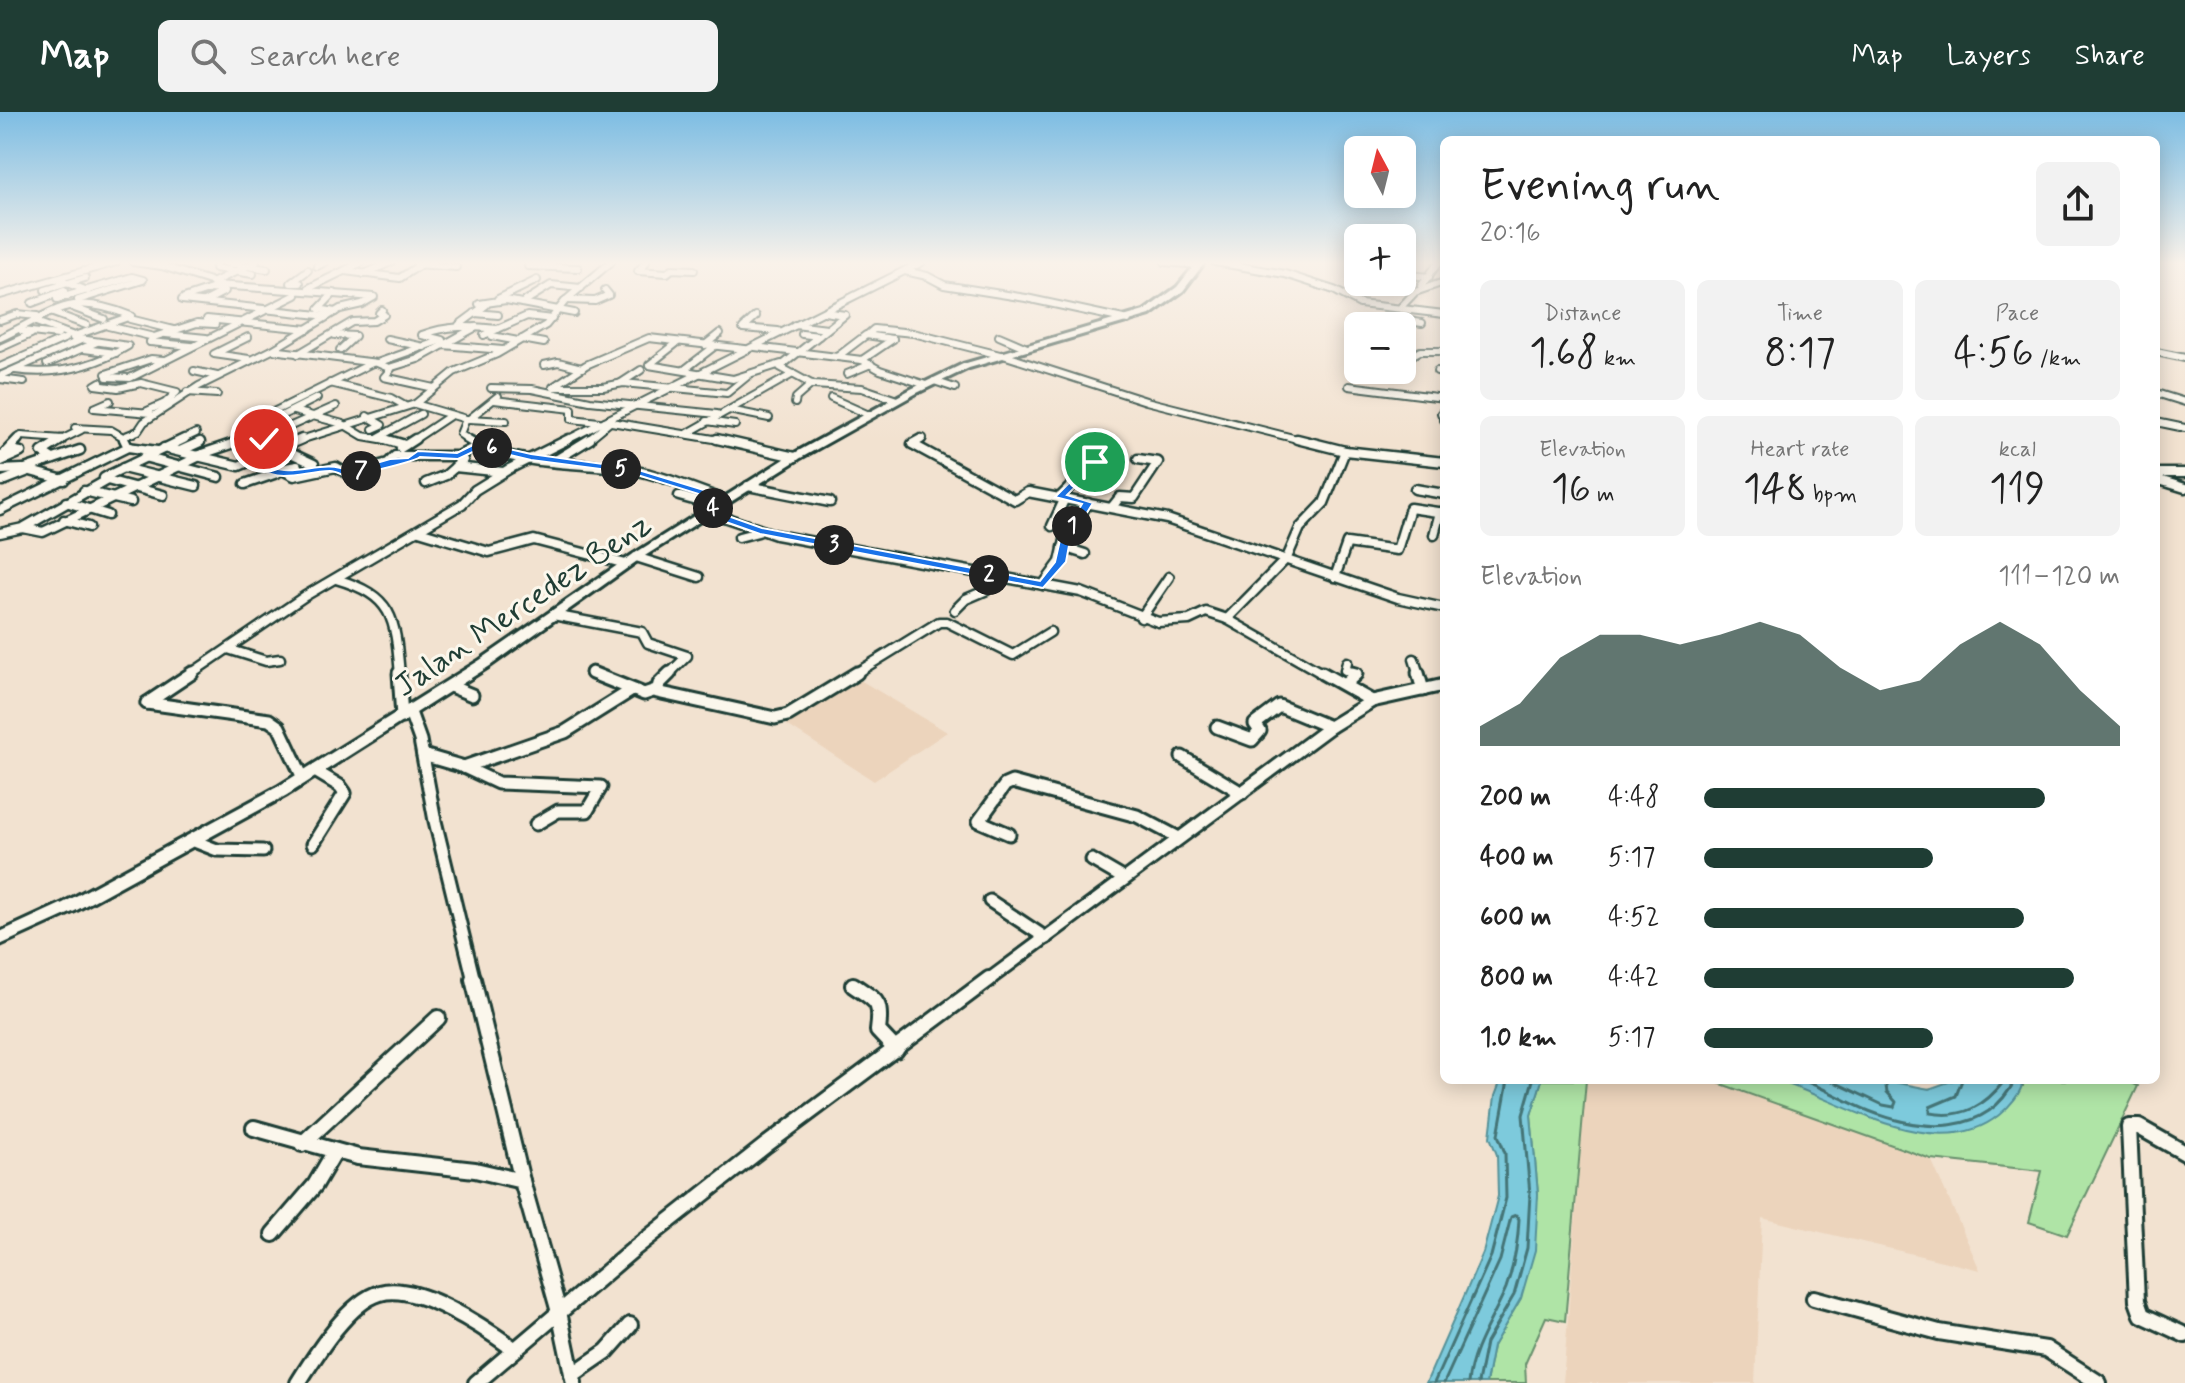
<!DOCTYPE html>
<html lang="en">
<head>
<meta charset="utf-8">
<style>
	:root { --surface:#fff; --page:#f2f2f2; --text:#222; --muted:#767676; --accent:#1f3d34 }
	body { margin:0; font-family:Mynerve,sans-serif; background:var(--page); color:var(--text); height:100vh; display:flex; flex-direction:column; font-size:30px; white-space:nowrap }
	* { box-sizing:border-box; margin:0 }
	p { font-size:26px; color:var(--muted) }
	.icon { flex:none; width:44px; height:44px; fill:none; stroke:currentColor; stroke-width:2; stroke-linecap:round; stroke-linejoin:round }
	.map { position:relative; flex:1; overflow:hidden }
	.side { position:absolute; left:1440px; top:24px; width:720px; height:948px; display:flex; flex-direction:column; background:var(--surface); border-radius:12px; box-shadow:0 4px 20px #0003 }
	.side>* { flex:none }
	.needle { width:52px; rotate:353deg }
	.tools { position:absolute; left:1344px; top:24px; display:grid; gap:16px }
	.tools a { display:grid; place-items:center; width:72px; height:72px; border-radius:12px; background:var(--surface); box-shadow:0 4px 20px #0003; font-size:40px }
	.pin { position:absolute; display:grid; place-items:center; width:68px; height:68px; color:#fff; margin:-34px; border:4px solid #fff; border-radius:50%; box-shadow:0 2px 8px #0007 }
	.km { position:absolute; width:40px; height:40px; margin:-20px; border-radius:50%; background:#222; color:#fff; font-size:22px; line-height:40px; text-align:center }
	.round { display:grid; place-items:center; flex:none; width:84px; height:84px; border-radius:12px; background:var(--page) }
	.head { display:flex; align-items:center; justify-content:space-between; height:136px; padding:0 40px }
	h1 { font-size:44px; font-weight:600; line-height:60px }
	.figures { display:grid; grid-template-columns:repeat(3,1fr); gap:12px; height:136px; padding:8px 40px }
	.figures div { display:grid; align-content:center; border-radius:12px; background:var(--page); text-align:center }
	.figures b { font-size:40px; font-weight:600 }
	.figures small { font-size:22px; font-weight:400 }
	.figures p { font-size:22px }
	.chart { height:224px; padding:16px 40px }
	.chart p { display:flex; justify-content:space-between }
	.chart svg { width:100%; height:144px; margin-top:8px; fill:var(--accent); opacity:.7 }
	ul { padding:0 40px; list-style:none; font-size:26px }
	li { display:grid; grid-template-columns:128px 96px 1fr; align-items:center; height:60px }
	li i { height:20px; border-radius:10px; background:var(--accent) }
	header { display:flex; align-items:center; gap:48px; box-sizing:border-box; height:112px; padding:0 40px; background:var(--accent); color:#fff }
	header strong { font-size:38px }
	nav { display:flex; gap:44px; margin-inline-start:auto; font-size:28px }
	.search { width:560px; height:72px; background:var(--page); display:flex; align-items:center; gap:20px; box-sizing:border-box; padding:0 28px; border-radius:12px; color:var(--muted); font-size:30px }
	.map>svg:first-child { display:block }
	.built { fill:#ecd4bc }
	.green { fill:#afe4a6; stroke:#67906d; stroke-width:2 }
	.water { fill:#7dcadc; stroke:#579299; stroke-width:2 }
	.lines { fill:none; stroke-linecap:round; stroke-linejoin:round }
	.shore { stroke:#457577; stroke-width:3 }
	.minor-far3-casing { stroke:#1f3d34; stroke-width:10 }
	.minor-far2-casing { stroke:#1f3d34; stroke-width:13 }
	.minor-far1-casing { stroke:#1f3d34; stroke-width:17 }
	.minor-casing { stroke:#1f3d34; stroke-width:20 }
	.major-casing { stroke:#1f3d34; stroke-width:6 }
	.minor-far3 { stroke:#fbf7ec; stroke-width:6 }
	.minor-far2 { stroke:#fbf7ec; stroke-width:8 }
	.minor-far1 { stroke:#fbf7ec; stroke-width:11 }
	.minor { stroke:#fbf7ec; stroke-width:14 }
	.major { fill:#fbf7ec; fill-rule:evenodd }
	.route { fill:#1a73e8; stroke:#fff; stroke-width:2 }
	.labels { text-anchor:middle; stroke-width:6; stroke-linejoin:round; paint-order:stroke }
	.street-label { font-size:32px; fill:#1f3d34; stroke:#fbf7ec }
</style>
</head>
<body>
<header>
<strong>Map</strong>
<div class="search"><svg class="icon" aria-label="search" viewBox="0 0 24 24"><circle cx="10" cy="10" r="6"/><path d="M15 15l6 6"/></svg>Search here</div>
<nav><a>Map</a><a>Layers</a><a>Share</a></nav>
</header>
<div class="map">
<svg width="2185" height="1271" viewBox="0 0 2185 1271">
	<rect width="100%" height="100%" fill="#f2e2d0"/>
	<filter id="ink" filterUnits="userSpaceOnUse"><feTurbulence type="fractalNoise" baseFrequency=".0125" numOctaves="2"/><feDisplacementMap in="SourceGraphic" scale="16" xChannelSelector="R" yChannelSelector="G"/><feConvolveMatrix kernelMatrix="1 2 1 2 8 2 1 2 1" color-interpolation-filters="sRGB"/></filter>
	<g filter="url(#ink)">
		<g class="built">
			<polygon points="860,568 947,620 874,669 787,613"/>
			<polygon points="1586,968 1710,968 1931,1047 1980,1158 1762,1106 1755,1271 1563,1271"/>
		</g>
		<g class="green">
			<polygon points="1542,968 1586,968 1565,1209 1546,1205 1525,1252 1526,1271 1486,1271 1493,1234 1521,1186 1538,1082 1531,1003"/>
			<polygon points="1710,968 1776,968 1814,980 2023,974 2023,968 2126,968 2138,974 2067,1123 2029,1110 2042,1059 1931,1047"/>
		</g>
		<g class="water">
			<polygon points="1501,968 1542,968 1531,1003 1538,1082 1535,1138 1521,1186 1493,1234 1486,1271 1426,1271 1483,1141 1498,1084 1497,1043 1490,1025 1495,984"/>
			<path d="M1776 968H1883L1929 977 1954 968H2023C2022 981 2009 995 1999 1003 1937 1054 1840 988 1776 968Z"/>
		</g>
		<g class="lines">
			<g class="shore">
				<path d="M1802 968C1825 976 1846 990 1869 999 1922 1020 1986 1025 2015 968"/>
				<polyline points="1830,968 1883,993 1894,995 1896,990 1887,980 1885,968"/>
				<path d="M1962 968 1956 984 1930 995V1001C1963 1007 1985 994 2005 968"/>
				<polyline points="1434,1271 1491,1144 1506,1086 1505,1041 1498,1023 1508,968"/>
				<path d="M1444 1271 1500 1148 1511 1105 1516 1103 1519 1107C1518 1131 1514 1154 1506 1176 1492 1209 1472 1235 1468 1271"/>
				<polyline points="1478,1271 1486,1231 1514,1183 1527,1136 1530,1082 1523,1003 1533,968"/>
			</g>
			<defs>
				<g id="minor-far3">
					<polyline points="133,150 162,154 210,169"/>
					<polyline points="646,150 638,159 667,161 672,157 694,158"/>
					<polyline points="1165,150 1199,153"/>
					<polyline points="1215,150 1285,162 1334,178 1360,192 1444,202"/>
					<polyline points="227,151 267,157"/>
					<polyline points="417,152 456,155"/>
					<polyline points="317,154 325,150"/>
					<polyline points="528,154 578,156"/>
					<polyline points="215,156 253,162"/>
					<polyline points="345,159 400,166 421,152"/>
					<polyline points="905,159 927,164 944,173 1026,186 1128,208"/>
					<polyline points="364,162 391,150"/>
					<polyline points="1402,162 1429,165"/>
					<polyline points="56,167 88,179"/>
					<polyline points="212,171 256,150"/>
					<polyline points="300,171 291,171 308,158"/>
					<polyline points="215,173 334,181 319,197 335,200"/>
					<polyline points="1421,174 1439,150"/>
					<polyline points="309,176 362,150"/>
					<polyline points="45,178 85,166"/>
					<polyline points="335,182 374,185 362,192 340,197 272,238 377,251 391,257 384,265 434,276"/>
					<polyline points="0,183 116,150"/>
					<polyline points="184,186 211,177 225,179 204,190"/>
					<polyline points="57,187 132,165 143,168 78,188"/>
					<polyline points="498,187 537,168"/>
					<polyline points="182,188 328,204"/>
					<polyline points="566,188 595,189 609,183 605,178"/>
					<polyline points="32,191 64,179"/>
					<polyline points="522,191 551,173 581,176"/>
					<polyline points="479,192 506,188 574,201"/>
					<polyline points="72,195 104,207"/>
					<polyline points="1401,195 1415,180 1444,170"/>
					<polyline points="824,200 845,203 780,255 813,273 862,276 897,288"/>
					<polyline points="53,201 86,213"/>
					<polyline points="475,201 498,203"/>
					<polyline points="756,204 743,216 778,219"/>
					<polyline points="130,207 174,218"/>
					<polyline points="207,207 308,217"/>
					<polyline points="0,208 17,202 37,204"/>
					<polyline points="1366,210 1398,213 1409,209 1422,211"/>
					<polyline points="459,213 486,193"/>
					<polyline points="795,213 827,217"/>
					<polyline points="108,214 154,225"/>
					<polyline points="22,219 58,223"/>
					<polyline points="166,222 206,226"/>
					<polyline points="802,222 819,224"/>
					<polyline points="335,223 355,224 340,238"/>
					<polyline points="484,223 527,204 552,207"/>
					<polyline points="867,223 874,217 913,221 1000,243"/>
					<polyline points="492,224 518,229"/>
					<polyline points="999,224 1027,236"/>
					<polyline points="248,225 214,242 249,247"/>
					<path d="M0 226C55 200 69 178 131 204L74 224 36 210"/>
					<polyline points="387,227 424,235"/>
					<polyline points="522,227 544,231"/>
					<polyline points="1356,227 1358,223"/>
					<polyline points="150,230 154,225 197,211 215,212"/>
					<polyline points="150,230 191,234"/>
					<polyline points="678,230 649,253 733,267 781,252"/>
					<polyline points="443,233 503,238"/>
					<polyline points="705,233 720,221"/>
					<polyline points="755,235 862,248 880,258 926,273"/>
					<polyline points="0,236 31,222"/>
					<polyline points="84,237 116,241"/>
					<polyline points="745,237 649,226 586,253 553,275 603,275 623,271 727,281 749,263"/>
					<polyline points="2156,240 2185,246"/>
					<polyline points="298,242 352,210 374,209 384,203 379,201 382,198"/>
					<polyline points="1003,243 1146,289 1305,329"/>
					<polyline points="837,245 866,223 893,227"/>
					<polyline points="862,248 893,227"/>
					<polyline points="1402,249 1420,239 1444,239"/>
					<path d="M377 251 442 228 422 223C447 213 471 214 498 217"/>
					<polyline points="47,252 97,230"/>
					<polyline points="544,253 558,250 582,256"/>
					<polyline points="0,255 66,226"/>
					<polyline points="389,256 418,247 476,215"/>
					<path d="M15 258C56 264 93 255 128 234L73 226"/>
					<polyline points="684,258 715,234"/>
					<polyline points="194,259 217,264"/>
					<polyline points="1437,259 1444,260"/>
					<polyline points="106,262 151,247 164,248"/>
					<polyline points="847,262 871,252"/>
					<polyline points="0,264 81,228"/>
					<polyline points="107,265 130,266 296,183"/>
					<polyline points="0,267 24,270"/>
					<polyline points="934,269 955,276"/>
					<polyline points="100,270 95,273 118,276 141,271 177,280 165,291 145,300"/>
					<polyline points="330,271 391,286 405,294"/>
					<polyline points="621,271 641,258"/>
					<polyline points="1349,274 1444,286"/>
					<polyline points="491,276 532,277 590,289 717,302"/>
					<polyline points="187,280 217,282"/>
					<polyline points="2156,281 2185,290"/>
					<polyline points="831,286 869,303"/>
					<polyline points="494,288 572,297 572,307 599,310"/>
					<polyline points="110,289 94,296 150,301"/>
					<polyline points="795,291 796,286 812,272"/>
					<polyline points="729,298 769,306"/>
					<polyline points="1444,298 1441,301 1444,308"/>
					<polyline points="294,299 343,312 363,324 392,329"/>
					<polyline points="367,304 382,313 373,317"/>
					<polyline points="468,307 506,309"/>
					<polyline points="469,307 498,284"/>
					<polyline points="605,309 726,329"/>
					<polyline points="707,309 735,313"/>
					<polyline points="2156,310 2185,316"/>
					<polyline points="75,316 111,318 123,325"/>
					<polyline points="239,317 372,251"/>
					<polyline points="688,321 793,262"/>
					<polyline points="379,325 421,302"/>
					<polyline points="16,329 21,324 63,327 81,318"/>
					<polyline points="125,329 123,325 138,319 144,310 199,274 272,238"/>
					<polyline points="179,329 196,321"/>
					<polyline points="240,329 252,325 249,320 317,286"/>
					<polyline points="273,329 264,326 336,294"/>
					<polyline points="297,329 415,292"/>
					<polyline points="412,329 451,303"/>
					<polyline points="470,329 460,322 466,307 415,292 454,260 497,242 546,213 566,188 611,150"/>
					<polyline points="565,329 922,150"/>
					<polyline points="587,329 610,310"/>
					<polyline points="918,329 923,326"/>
				</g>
				<g id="minor-far2">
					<polyline points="267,327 286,333"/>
					<polyline points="385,327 405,333"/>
					<path d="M467 327C511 356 587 349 637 359 668 365 697 379 726 388"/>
					<polyline points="717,327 795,345"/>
					<polyline points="921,327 912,332 1015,388 1028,380 1167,407 1398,486 1444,496"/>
					<polyline points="1297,327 1345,339 1324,391 1300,416 1287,446 1227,507 1325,563"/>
					<polyline points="128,335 157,339"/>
					<polyline points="164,336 239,354 302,327"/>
					<polyline points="280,336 314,352"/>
					<polyline points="401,336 415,327"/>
					<polyline points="180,339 200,330"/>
					<polyline points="1345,339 1444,350"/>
					<polyline points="196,344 246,327"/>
					<polyline points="144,345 219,365"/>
					<polyline points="0,346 18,327"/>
					<polyline points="53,347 42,340 61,328"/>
					<polyline points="254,348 274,358 297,354"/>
					<polyline points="556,348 590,327"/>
					<polyline points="1,349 21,340 10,338"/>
					<polyline points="455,355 503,360"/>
					<polyline points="123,356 196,374"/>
					<polyline points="25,357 80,338"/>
					<polyline points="0,358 23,357 64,368"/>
					<polyline points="284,359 294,364 336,355 348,362 388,351 395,344 458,344 479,333"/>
					<polyline points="2156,361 2185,361"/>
					<polyline points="2156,367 2185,376"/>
					<polyline points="107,368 163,383"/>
					<polyline points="3,369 26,360"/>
					<polyline points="426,371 446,363 463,348 458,347"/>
					<polyline points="245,372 277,361"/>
					<polyline points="748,374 830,390"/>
					<polyline points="1415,377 1444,382"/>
					<polyline points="84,379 131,390"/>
					<polyline points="679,384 715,394"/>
					<polyline points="1060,385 1098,347 1114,347"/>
					<polyline points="66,390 108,403"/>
					<polyline points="1112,395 1120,385 1134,386 1158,350 1138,347"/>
					<polyline points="0,398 128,335 124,327"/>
					<polyline points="706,399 776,423 1081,480 1158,510 1189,508 1206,500 1227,507"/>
					<polyline points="64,408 89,415"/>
					<polyline points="1052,414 1065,386"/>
					<polyline points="23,416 107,368 104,366 111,362 184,327"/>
					<polyline points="419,419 489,440 534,428 626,452"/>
					<polyline points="0,421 23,416 43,420 198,345"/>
					<polyline points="1434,423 1440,400"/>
					<polyline points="739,425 758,420"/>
					<polyline points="1063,435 1085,442"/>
					<polyline points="636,445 699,465"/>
					<polyline points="1335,465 1347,431 1397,438 1410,396 1444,401"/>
					<path d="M336 467C394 484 395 506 400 563"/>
					<polyline points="1043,473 1060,450 1065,428 1088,391"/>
					<polyline points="955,498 966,487 987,478 993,464"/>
					<polyline points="553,503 642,520 648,531 687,544 668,563"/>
					<polyline points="1141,506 1169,465"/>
					<polyline points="228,537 266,549 280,547"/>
					<polyline points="1414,547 1419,563"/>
					<polyline points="1347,550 1345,558 1355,563"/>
					<polyline points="592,561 596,563"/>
					<polyline points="189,563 305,484 462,392 475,378 509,357 569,327"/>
					<polyline points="853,563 939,510 947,510 1013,543 1050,520"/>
				</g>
				<g id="minor-far1">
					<polyline points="399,561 402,605"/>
					<polyline points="592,561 644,582 656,578"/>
					<polyline points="670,561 659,572 657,580 775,606 788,603 857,561"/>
					<polyline points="1322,561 1372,589"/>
					<polyline points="1418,561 1423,578"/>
					<polyline points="1345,572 1356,562 1352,561"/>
					<polyline points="450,574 472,583"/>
					<polyline points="147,591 192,561"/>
					<polyline points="147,591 269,608 279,615 303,666"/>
					<polyline points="410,600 420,628 435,709 474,869"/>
					<polyline points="1217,615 1252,628 1260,619 1255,612 1279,594 1330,615"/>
					<polyline points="423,643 464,655 498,671 601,675 587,699 558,699 536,712"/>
					<polyline points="1182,645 1242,681"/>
					<polyline points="464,655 565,620 632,578"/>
					<polyline points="1009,722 979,709 1005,673 1012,670 1137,704 1179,726"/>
					<polyline points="194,729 217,738 263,739"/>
					<polyline points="313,732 345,681 340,674 315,659"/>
					<polyline points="1092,748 1123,766"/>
					<polyline points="990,789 1046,826"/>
					<polyline points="987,869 1330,615 1372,589 1444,573"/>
				</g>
				<g id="minor">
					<polyline points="473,867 522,1069 559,1200 574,1271"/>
					<path d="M853 873C877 890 882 888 878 919L896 938"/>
					<polyline points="254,1016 358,1045 475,1058 522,1069"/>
					<polyline points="302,1032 438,906"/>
					<polyline points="2185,1041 2139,1015 2129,1015 2137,1189 2142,1203 2185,1223"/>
					<polyline points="273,1122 315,1073 335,1039"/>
					<polyline points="1814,1186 1939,1220 2046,1237 2099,1271"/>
					<polyline points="572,1263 607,1239 630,1213"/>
					<path d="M298 1271C315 1244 348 1190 380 1181 417 1170 485 1216 514 1237"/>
					<polyline points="476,1271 635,1136 766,1033 989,867"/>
				</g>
				<polygon id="major" points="1197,150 1205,150 1183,179 1150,203 969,256 917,281 799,347 640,447 490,554 287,683 75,799 0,833 0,820 63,791 277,675 480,548 632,443 791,343 911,277 963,252 1144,199 1177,175"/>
			</defs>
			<use href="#minor-far3" class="minor-far3-casing"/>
			<use href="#minor-far2" class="minor-far2-casing"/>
			<use href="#minor-far1" class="minor-far1-casing"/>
			<use href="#minor" class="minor-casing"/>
			<use href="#major" class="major-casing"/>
			<use href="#minor-far3" class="minor-far3"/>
			<use href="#minor-far2" class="minor-far2"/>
			<use href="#minor-far1" class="minor-far1"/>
			<use href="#minor" class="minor"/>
			<use href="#major" class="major"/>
		</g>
	</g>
	<linearGradient id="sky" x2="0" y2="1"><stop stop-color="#7dbde3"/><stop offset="0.46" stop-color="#f9f2ea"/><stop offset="1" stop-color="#f9f2ea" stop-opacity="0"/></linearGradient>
	<rect width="2185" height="328" fill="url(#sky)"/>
	<path class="route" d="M261 325 291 333 260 349C289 371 320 345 349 359L390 347 408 346 418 339 457 341 479 330 531 342 632 356 730 386V390L714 399 762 416 1040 469 1055 450 1060 428 1082 392 1055 385 1092 348 1100 350 1067 383 1093 391 1070 428 1066 450 1043 476 760 422 703 402V397L718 388 631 361 531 348 481 336 458 347 420 345C413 351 362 361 348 365 342 363 336 359 330 359 298 360 276 375 249 348L277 334 261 329Z"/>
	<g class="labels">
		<g class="street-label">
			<text transform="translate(522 492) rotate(-34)" y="11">Jalan Mercedez Benz</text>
		</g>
	</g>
</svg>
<div class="tools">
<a><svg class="needle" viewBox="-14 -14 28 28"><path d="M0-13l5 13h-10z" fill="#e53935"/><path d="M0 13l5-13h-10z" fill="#767676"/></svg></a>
<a>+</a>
<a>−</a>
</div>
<div class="pin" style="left:1095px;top:350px;background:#1e9e55"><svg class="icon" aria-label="arrive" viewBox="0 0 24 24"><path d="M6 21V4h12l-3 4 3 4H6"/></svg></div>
<div class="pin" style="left:264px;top:327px;background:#d93025"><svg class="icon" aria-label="check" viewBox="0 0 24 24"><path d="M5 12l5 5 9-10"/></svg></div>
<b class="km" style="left:1072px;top:414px">1</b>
<b class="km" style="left:989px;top:463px">2</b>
<b class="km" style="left:834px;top:433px">3</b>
<b class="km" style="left:713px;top:396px">4</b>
<b class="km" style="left:621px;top:357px">5</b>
<b class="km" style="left:492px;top:336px">6</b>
<b class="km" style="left:361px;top:359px">7</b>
<section class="side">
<div class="head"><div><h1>Evening run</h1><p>20:16</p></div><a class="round"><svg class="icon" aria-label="share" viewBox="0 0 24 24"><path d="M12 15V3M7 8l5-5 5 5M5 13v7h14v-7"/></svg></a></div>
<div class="figures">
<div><p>Distance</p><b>1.68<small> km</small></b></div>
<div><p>Time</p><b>8:17</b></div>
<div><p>Pace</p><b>4:56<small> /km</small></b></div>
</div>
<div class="figures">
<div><p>Elevation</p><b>16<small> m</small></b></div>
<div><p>Heart rate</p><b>148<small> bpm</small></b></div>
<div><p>kcal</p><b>119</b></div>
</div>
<div class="chart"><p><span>Elevation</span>111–120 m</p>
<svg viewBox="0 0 160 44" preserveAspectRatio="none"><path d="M0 44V38L10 31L20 17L30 10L40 10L50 13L60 10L70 6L80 10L90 20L100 27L110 24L120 13L130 6L140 13L150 27L160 38V44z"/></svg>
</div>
<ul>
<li><b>200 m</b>4:48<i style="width:82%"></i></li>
<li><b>400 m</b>5:17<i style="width:55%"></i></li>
<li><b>600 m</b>4:52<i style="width:77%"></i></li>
<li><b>800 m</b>4:42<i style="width:89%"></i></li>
<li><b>1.0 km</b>5:17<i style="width:55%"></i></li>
</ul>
</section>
</div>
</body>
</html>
